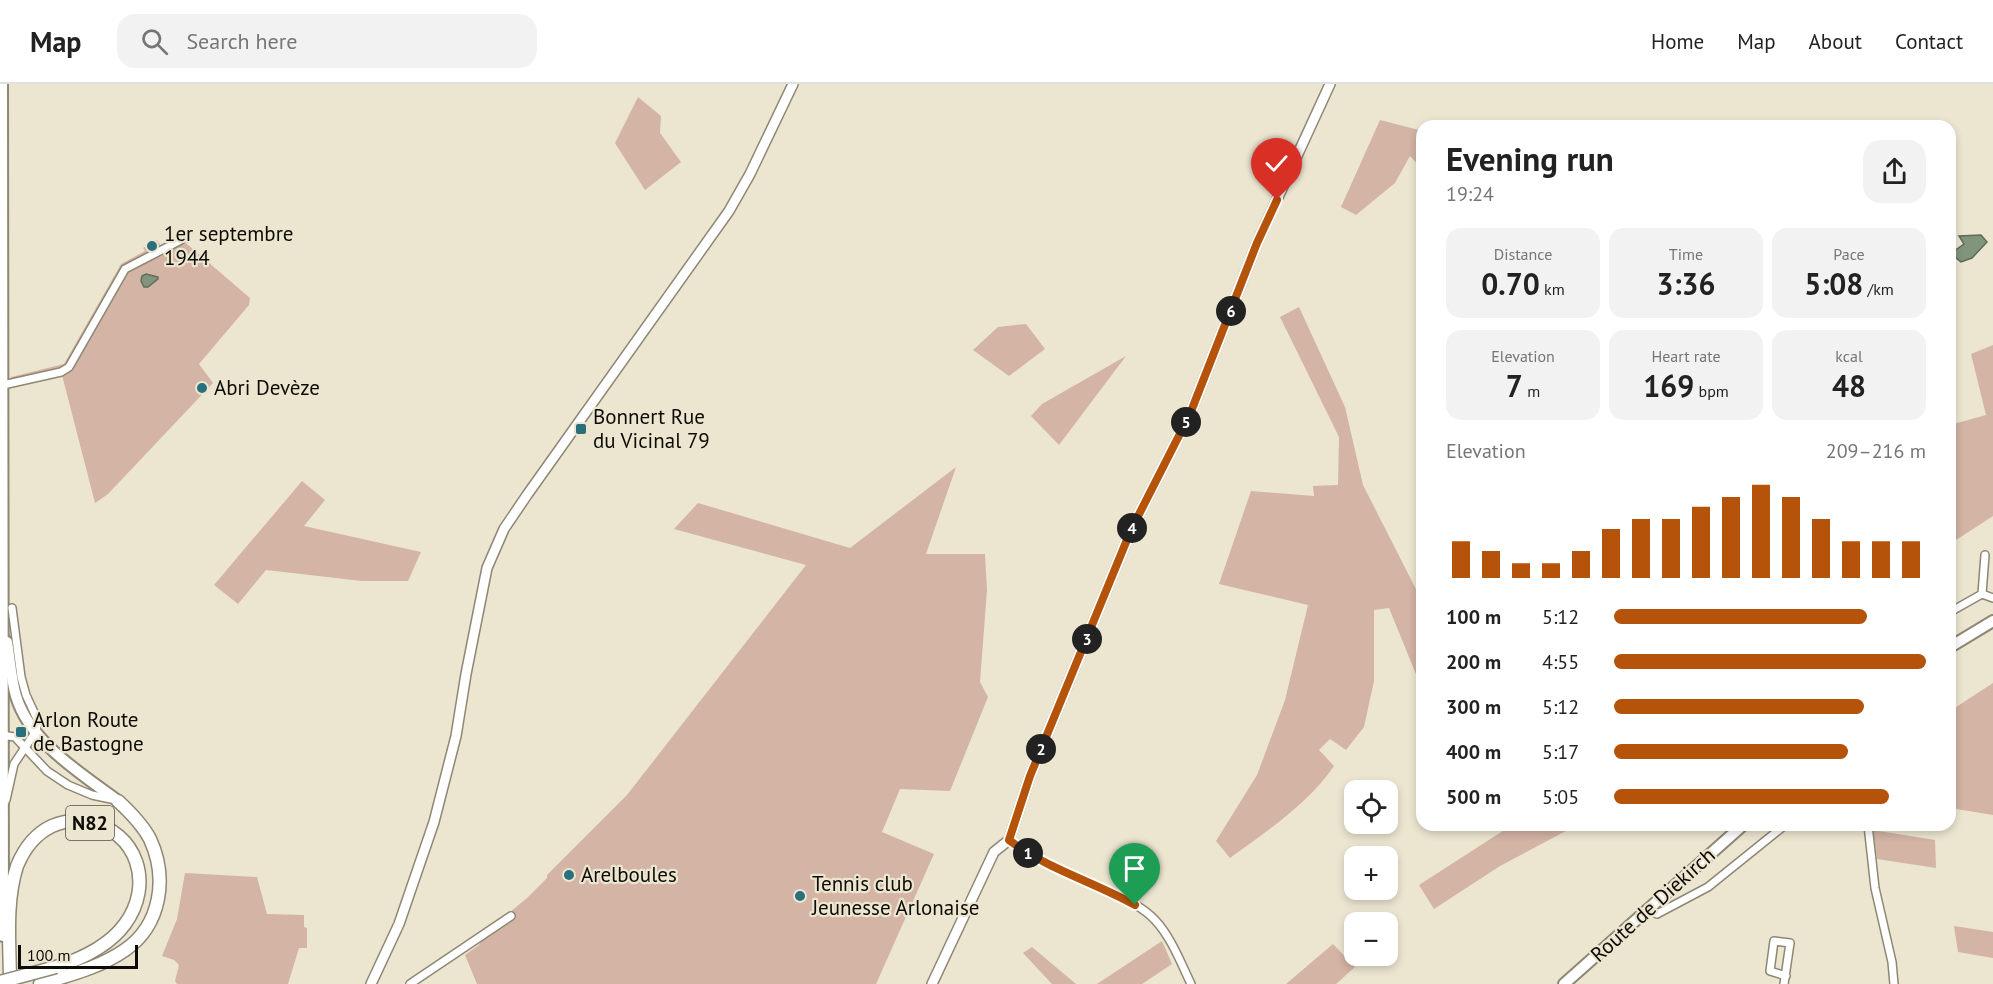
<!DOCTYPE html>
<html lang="en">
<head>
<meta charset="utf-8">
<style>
	:root { --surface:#fff; --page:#f2f2f2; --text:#222; --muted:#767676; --line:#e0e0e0; --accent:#b45309 }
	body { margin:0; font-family:"PT Sans",sans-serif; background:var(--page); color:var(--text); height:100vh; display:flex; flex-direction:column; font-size:22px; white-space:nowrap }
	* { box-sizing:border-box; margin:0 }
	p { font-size:20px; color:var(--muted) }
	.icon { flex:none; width:33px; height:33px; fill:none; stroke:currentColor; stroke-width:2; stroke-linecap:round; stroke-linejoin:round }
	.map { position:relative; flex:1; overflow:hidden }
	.drawer { position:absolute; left:1416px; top:36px; width:540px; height:711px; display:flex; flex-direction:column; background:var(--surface); border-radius:18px; box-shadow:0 3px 9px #0003 }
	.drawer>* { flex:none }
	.buttons { position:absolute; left:1344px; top:696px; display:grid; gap:12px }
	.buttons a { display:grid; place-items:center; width:54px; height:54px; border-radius:12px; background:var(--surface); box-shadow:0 3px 9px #0003; font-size:30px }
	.scale { position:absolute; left:18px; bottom:15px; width:120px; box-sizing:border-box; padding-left:6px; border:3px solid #0d0b05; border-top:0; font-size:16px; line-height:21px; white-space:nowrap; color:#0d0b05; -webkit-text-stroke:4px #ece6d1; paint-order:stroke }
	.pin { position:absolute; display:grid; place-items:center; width:51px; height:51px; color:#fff; margin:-62px -26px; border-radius:50% 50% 50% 0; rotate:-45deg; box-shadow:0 0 6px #0007 }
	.pin .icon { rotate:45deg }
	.km { position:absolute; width:30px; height:30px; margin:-15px; border-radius:50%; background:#222; color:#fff; font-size:16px; line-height:30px; text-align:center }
	.round { display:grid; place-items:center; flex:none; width:63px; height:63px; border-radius:18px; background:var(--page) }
	.summary { display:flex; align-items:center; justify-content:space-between; height:102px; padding:0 30px }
	h1 { font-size:33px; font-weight:700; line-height:45px }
	.figures { display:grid; grid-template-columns:repeat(3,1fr); gap:9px; height:102px; padding:6px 30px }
	.figures div { display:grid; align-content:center; border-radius:15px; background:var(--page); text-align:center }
	.figures b { font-size:30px; font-weight:700 }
	.figures small { font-size:16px; font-weight:400 }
	.figures p { font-size:16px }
	.chart { height:168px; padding:12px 30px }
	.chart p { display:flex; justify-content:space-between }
	.chart svg { width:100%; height:108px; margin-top:6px; stroke:var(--accent); stroke-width:6 }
	ul { padding:0 30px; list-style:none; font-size:20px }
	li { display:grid; grid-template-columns:96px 72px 1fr; align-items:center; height:45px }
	li i { height:15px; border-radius:8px; background:var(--accent) }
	header { display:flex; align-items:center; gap:36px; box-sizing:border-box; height:84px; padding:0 30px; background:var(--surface); border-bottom:2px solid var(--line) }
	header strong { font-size:28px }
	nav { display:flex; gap:33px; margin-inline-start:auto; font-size:21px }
	.search { width:420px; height:54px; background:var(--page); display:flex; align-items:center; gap:15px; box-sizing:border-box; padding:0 21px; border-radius:18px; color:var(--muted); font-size:22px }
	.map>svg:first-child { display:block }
	.green { fill:#d3b4a5 }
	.water { fill:#80957c; stroke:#5e6c58; stroke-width:1.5 }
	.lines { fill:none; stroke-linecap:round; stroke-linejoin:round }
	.minor-casing { stroke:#8d8774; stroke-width:10 }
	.tertiary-casing { stroke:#8d8774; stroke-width:12 }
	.secondary-casing { stroke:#8d8774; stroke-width:14 }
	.primary-casing { stroke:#8d8774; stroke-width:14 }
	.trunk-casing { stroke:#8d8774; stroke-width:15 }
	.minor { stroke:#fff; stroke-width:7 }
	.tertiary { stroke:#fff; stroke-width:9 }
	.secondary { stroke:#fff; stroke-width:10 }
	.primary { stroke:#fff; stroke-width:10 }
	.trunk { stroke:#fff; stroke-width:12 }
	.trunk-bridge-casing { stroke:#8d8774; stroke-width:15; stroke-linecap:butt }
	.trunk-bridge { stroke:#fff; stroke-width:12 }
	.route-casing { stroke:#fff; stroke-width:12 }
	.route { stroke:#b45309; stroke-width:8 }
	.poi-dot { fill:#28707c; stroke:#ece6d1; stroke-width:2 }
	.labels { text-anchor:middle; stroke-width:4.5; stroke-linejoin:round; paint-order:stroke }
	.shield { fill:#ece6d1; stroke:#504d42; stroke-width:1.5 }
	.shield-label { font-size:20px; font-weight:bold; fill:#0d0b05 }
	.poi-label { font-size:21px; fill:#0d0b05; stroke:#ece6d1; text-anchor:start }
	.street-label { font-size:21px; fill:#0d0b05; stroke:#ece6d1 }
</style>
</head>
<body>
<header>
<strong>Map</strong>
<div class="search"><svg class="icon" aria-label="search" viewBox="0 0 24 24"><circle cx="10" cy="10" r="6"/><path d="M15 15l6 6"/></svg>Search here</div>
<nav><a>Home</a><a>Map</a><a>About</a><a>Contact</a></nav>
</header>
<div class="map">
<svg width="1993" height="900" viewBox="0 0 1993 900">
	<rect width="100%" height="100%" fill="#ece6d1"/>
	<g class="green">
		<polygon points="638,13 661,32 660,49 681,78 645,106 615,59"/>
		<polygon points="1380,36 1419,46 1422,49 1422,85 1410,72 1395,99 1356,131 1341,123"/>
		<polygon points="180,154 250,214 249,221 199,280 213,299 108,410 95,419 62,291 11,304 11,293 64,280 121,180 145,167 143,164 157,156 161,162"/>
		<path d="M1299 223 1345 323 1363 401 1422 517V605L1389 524 1374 526V597L1364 643 1346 666 1330 655 1319 666 1334 682C1307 721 1268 746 1230 774L1216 757 1257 691 1285 616 1308 521 1219 500 1251 407 1314 412 1313 402 1338 401 1339 353 1280 233Z"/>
		<polygon points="1026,240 1045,265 1009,292 973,266 998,243"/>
		<polygon points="1993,261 1993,432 1950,460 1950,341 1986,331 1971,270"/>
		<polygon points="1126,272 1059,361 1031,332 1042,320"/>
		<polygon points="956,383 926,470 985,470 987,506 980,598 988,613 950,707 900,705 882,748 934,770 876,900 477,900 465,871 479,861 485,849 527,814 547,794 547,791 627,711 806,481 674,445 698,419 850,464"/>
		<polygon points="302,397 325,416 304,442 421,468 408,497 362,497 266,486 238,520 214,501"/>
		<polygon points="1993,599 1993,731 1950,724 1950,627"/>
		<polygon points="1512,741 1577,741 1500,782 1434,825 1419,801"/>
		<polygon points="1873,746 1935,756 1936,784 1877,775"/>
		<polygon points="185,789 257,793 267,830 304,831 304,843 307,844 307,864 299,864 288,900 177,900 175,897 179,881 174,876 162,872 177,835"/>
		<polygon points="1954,842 1993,848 1993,874 1958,868"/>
		<polygon points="1162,857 1172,880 1142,900 1097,900"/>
		<polygon points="1333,860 1355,883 1336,900 1286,900"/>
		<polygon points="1032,863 1076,900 1052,900 1023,869"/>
	</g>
	<g class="water">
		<polygon points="1981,151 1987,158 1972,174 1961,178 1955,173 1954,167 1964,160 1959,152"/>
		<polygon points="146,190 158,193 158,195 148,203 144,203 141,197 142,192"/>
	</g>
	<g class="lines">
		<defs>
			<g id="minor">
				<polyline points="3,301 61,288 69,283 125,185 181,156"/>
				<polyline points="1982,510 1993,514"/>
				<polyline points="1950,528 1982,510 1985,471"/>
				<polyline points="0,651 15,653 47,687 68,701 92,711 111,715"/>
				<polyline points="6,716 14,680 36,647 38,637 26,611 21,593 12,524"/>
				<polyline points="1868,741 1875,804 1892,878 1894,900"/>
				<path d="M1009 756C1037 777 1071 791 1103 805 1120 813 1141 821 1155 836 1171 853 1181 879 1191 900"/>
				<polyline points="1649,825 1657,830 1708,803 1785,741"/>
				<polyline points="410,900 511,832"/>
				<polyline points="1784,900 1790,859 1774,857 1770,887 1786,892"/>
			</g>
			<g id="tertiary">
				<polyline points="371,900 399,840 434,738 456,652 466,590 487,484 504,445 527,411 729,127 750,90 793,0"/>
				<polyline points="932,900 994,768 1009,756 1030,692 1131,446 1190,330 1257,159 1330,0"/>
			</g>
			<g id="secondary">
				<polyline points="1950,563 1993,537"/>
				<polyline points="1564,900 1743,741"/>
			</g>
			<g id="primary">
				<polyline points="2,0 3,852"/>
				<path d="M7 558C10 576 11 595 16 612 30 659 81 689 118 717"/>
			</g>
			<g id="trunk">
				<path d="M10 900C10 862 5 819 17 782 24 765 35 750 52 742 63 737 76 736 88 738 138 747 154 801 125 840 109 862 81 875 56 883"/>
				<path d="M40 900C69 891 99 884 125 866 161 841 168 794 150 755 142 740 130 728 118 717"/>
			</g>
		</defs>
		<use href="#minor" class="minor-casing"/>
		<use href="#tertiary" class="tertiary-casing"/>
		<use href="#secondary" class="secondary-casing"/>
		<use href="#primary" class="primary-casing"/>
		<use href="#trunk" class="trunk-casing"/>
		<use href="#minor" class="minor"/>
		<use href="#tertiary" class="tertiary"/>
		<use href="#secondary" class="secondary"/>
		<use href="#primary" class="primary"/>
		<use href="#trunk" class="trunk"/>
		<defs>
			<polyline id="trunk-bridge" points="0,898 56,883"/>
		</defs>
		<use href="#trunk-bridge" class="trunk-bridge-casing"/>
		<use href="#trunk-bridge" class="trunk-bridge"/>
	</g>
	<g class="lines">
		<defs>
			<path id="route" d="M1135 821C1094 798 1047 785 1009 756L1030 692 1131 446 1190 330 1257 159 1277 116"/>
		</defs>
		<use href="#route" class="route-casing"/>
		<use href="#route" class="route"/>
	</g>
	<g class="poi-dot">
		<circle cx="152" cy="162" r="6"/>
		<circle cx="202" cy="304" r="6"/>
		<rect x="575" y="339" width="12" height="12" rx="3"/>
		<rect x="15" y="642" width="12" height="12" rx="3"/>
		<circle cx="569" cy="791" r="6"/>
		<circle cx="800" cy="812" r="6"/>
	</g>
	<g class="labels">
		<rect class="shield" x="66" y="722" width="48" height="34" rx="4.5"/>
		<g class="shield-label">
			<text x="90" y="746">N82</text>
		</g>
		<g class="poi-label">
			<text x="164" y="157">1er septembre<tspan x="164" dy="24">1944</tspan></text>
			<text x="214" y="311">Abri Devèze</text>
			<text x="593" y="340">Bonnert Rue<tspan x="593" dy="24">du Vicinal 79</tspan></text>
			<text x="33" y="643">Arlon Route<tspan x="33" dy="24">de Bastogne</tspan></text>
			<text x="581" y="798">Arelboules</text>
			<text x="812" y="807">Tennis club<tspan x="812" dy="24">Jeunesse Arlonaise</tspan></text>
		</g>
		<g class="street-label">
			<text transform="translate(1653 821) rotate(-42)" y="7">Route de Diekirch</text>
		</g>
	</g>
</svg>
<div class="buttons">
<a><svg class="icon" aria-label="locate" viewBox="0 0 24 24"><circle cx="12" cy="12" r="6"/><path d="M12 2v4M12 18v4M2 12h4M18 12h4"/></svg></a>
<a>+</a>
<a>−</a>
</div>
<div class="scale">100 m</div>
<div class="pin" style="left:1135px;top:821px;background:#1e9e55"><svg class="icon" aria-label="arrive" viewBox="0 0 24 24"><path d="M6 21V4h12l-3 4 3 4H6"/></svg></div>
<div class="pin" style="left:1277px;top:116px;background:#d93025"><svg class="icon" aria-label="check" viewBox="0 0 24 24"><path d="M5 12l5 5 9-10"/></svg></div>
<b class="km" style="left:1028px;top:769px">1</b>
<b class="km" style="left:1041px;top:665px">2</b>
<b class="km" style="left:1087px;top:555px">3</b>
<b class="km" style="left:1132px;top:444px">4</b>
<b class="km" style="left:1186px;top:338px">5</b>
<b class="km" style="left:1231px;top:227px">6</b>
<section class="drawer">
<div class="summary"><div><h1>Evening run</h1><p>19:24</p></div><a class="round"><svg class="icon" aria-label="share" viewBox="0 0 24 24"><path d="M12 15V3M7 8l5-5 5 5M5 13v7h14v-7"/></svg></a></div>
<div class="figures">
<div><p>Distance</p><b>0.70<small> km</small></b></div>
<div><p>Time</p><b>3:36</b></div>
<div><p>Pace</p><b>5:08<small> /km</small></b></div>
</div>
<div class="figures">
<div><p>Elevation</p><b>7<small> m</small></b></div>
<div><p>Heart rate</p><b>169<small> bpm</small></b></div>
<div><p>kcal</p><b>48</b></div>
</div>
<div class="chart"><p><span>Elevation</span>209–216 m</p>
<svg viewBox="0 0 160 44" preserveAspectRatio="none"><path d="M5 44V29M15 44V33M25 44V38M35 44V38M45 44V33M55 44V24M65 44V20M75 44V20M85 44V15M95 44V11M105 44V6M115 44V11M125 44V20M135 44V29M145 44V29M155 44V29"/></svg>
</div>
<ul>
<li><b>100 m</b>5:12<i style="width:81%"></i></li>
<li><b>200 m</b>4:55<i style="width:100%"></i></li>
<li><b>300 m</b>5:12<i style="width:80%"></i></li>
<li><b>400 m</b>5:17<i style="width:75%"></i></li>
<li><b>500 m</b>5:05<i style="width:88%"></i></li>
</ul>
</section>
</div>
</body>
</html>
